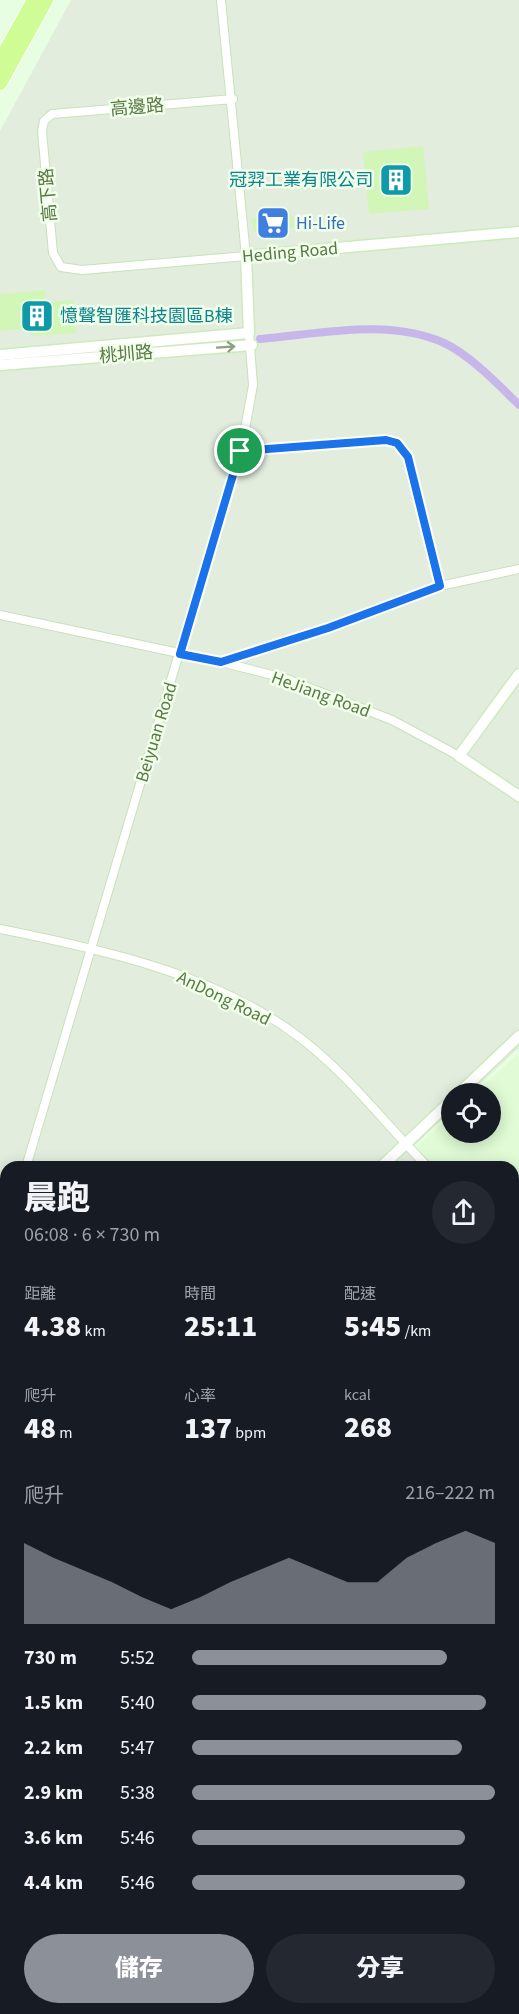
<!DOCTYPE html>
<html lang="zh-TW">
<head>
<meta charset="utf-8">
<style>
	:root { --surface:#171b24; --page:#242831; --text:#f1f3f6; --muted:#9ea1a6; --accent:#8c9099 }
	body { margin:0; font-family:"Source Sans 3","Noto Sans TC",sans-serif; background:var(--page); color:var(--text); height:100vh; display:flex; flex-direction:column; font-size:22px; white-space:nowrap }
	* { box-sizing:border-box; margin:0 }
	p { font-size:20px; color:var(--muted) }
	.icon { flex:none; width:33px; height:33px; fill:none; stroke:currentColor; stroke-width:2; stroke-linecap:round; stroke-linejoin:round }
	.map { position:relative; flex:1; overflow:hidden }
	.side { position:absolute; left:0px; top:1161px; width:519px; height:854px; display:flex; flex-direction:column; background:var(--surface); border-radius:18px 18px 0 0; box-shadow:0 3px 15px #0003 }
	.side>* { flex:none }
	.buttons { position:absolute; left:441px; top:1083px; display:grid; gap:12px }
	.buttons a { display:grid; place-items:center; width:60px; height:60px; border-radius:50%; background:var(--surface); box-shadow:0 3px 15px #0003; font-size:30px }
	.pin { position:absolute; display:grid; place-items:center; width:51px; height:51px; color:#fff; margin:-26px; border:3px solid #fff; border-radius:50%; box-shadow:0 2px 6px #0007 }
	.round { display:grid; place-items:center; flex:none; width:63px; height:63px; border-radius:32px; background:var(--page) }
	.headline { display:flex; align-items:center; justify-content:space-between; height:102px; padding:0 24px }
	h1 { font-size:33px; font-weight:800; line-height:45px }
	.stats { display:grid; grid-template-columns:repeat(3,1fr); gap:9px; height:102px; padding:6px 24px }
	.stats div { display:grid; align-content:center }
	.stats b { font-size:30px; font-weight:800 }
	.stats small { font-size:16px; font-weight:400 }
	.stats p { font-size:16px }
	.chart { height:168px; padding:12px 24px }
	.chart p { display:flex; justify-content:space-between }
	.chart svg { width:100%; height:108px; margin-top:6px; fill:var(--accent); opacity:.7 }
	.button { display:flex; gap:12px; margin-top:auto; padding:12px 24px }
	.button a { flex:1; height:69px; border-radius:36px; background:var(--accent); color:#fff; font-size:24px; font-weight:800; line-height:69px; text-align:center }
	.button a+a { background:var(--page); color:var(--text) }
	ul { padding:0 24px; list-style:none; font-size:20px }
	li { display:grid; grid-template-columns:96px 72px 1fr; align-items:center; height:45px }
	li i { height:15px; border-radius:8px; background:var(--accent) }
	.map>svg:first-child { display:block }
	.residential { fill:#e0fbd6 }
	.industrial { fill:#e3edde }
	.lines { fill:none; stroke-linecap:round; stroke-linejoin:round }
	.canal { stroke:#c6b6e9; stroke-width:8 }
	.building { fill:#d2f5b8 }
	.street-casing { stroke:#c8e1ba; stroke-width:10 }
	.secondary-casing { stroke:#cdeabd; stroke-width:13 }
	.highway-casing { stroke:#fff; stroke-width:16 }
	.street { stroke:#fff; stroke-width:8 }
	.secondary { stroke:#fff; stroke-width:10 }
	.highway { stroke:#cffc95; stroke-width:14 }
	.oneway { stroke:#8ea07e }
	.route-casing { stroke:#fff; stroke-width:12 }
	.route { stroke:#1a73e8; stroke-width:8 }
	.labels { text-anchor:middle; stroke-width:5; stroke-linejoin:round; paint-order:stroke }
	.street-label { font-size:18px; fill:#5d7847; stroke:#efffea }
	.culture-label { font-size:18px; fill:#0d838f; stroke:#efffea; text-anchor:end }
	.shop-label { font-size:18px; fill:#366cbe; stroke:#efffea; text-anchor:start }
</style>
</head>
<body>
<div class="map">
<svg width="519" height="2014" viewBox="0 0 519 2014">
	<rect width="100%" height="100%" fill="#e8fee2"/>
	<g class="residential">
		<polygon points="519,1053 519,1257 513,1251 513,1167 428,1167 412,1151 451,1115 452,1132 490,1132 490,1094 475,1093"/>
		<polygon points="519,1500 519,2014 402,2014 403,2009 513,2008 513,1501"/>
	</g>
	<polygon class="industrial" points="71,0 519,0 519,1048 470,1093 452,1094 451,1111 414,1146 433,1167 6,1167 6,2008 403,2009 402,2014 0,2014 0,131"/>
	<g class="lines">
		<path class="canal" d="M260 339C320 334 388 318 444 343 470 355 499 385 519 405"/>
	</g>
	<g class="building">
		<polygon points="423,146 429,209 369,214 363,152"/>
		<polygon points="292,214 294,227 254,232 252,218"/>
		<polygon points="45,290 46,302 73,300 76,333 36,336 18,329 0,331 0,294"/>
	</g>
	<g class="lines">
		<defs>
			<g id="street">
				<polyline points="221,0 246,256 82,270 61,267 53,253 42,131 44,121 52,114 233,99"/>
				<polyline points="240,451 386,440 397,443 408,457 440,586"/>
				<polyline points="0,615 221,662 284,678 392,720 459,756"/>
				<polyline points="222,661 328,628 440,586 519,569"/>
				<path d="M0 929C100 949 216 974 299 1037 348 1074 385 1124 428 1167"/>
				<polyline points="26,1167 244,435 253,385 249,333"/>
				<polyline points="513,1253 519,1259"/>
				<polyline points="0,1255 6,1235"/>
				<polyline points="513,1290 519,1285"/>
				<polyline points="513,1367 519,1366"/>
				<polyline points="513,1510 519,1509"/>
				<polyline points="513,1569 519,1568"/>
				<polyline points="513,1632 519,1631"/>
				<polyline points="513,1859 519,1861"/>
				<polyline points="513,2006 519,1987"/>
				<polyline points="483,2008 506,2014"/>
			</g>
			<g id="secondary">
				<polyline points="0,355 249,333 246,256 519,232"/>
				<polyline points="0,365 252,345"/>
				<polyline points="519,674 459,756 519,796"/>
				<polyline points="458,1094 519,1036"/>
				<polyline points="381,1167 452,1100"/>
				<polyline points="0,1282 6,1283"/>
				<polyline points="90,2014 92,2008"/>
			</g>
			<g id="highway">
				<polyline points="0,61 34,0"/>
				<polyline points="0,83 46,0"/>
			</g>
		</defs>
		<use href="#street" class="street-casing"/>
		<use href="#secondary" class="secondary-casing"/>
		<use href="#highway" class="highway-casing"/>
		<use href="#street" class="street"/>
		<use href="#secondary" class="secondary"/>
		<use href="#highway" class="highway"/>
	</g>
	<defs><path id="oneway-shaft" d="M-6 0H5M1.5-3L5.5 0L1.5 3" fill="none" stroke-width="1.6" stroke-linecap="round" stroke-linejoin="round" transform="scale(1.5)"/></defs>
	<use class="oneway" href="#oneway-shaft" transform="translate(226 347) rotate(-4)"/>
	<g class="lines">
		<defs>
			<polygon id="route" points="386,440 397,443 408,457 440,586 328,628 221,662 180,654 240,451"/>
		</defs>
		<use href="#route" class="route-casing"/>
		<use href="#route" class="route"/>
	</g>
	<defs>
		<symbol id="building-square" viewBox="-11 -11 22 22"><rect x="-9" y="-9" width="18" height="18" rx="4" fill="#0f9aa8" stroke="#efffea"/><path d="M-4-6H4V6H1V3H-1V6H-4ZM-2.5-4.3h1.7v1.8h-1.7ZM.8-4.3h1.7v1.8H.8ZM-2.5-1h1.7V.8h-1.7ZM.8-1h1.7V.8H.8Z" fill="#fff"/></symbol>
		<symbol id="supermarket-square" viewBox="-11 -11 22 22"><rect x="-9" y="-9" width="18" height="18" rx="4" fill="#3f7fe0" stroke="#efffea"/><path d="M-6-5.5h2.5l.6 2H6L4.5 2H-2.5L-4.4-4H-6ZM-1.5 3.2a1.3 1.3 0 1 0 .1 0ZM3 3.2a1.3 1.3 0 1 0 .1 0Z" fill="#fff"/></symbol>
	</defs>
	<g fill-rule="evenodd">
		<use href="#building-square" x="377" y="161" width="38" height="38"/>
		<use href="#supermarket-square" x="254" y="204" width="38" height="38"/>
		<use href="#building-square" x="18" y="297" width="38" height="38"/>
	</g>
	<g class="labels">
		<g class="street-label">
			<text transform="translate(137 107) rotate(-5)" y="6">高邊路</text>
			<text transform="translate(48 195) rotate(-95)" y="6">高下路</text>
			<text transform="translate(290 252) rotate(-5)" y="6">Heding Road</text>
			<text transform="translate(126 354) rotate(-5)" y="6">桃圳路</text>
			<text transform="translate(321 694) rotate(20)" y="6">HeJiang Road</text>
			<text transform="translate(156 732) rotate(-73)" y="6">Beiyuan Road</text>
			<text transform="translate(224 998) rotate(26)" y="6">AnDong Road</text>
		</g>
		<g class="culture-label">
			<text x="373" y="186">冠羿工業有限公司</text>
			<text x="60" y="322" text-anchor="start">憶聲智匯科技園區B棟</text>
		</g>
		<g class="shop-label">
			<text x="296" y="229">Hi-Life</text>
		</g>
	</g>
</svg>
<div class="buttons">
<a><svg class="icon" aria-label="locate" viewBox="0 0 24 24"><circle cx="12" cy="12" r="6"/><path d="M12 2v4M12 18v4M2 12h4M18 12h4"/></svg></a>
</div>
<div class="pin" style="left:240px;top:451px;background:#1e9e55"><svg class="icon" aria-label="arrive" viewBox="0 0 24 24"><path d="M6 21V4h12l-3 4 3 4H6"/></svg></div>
<section class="side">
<div class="headline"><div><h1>晨跑</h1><p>06:08 · 6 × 730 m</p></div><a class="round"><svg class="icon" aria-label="share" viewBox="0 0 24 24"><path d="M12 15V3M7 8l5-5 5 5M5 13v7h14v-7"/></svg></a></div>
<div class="stats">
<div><p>距離</p><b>4.38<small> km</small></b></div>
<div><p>時間</p><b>25:11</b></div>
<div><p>配速</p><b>5:45<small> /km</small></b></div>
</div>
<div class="stats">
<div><p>爬升</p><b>48<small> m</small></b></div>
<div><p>心率</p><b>137<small> bpm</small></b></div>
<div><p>kcal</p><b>268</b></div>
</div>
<div class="chart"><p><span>爬升</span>216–222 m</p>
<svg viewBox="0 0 160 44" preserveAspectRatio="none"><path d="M0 44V11L10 17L20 22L30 27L40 33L50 38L60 33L70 27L80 22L90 17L100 22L110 27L120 27L130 17L140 11L150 6L160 11V44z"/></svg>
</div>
<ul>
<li><b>730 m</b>5:52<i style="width:84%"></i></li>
<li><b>1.5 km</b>5:40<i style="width:97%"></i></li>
<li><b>2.2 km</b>5:47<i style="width:89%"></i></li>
<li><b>2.9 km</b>5:38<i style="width:100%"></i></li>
<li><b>3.6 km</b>5:46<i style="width:90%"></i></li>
<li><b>4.4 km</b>5:46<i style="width:90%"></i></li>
</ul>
<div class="button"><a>儲存</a><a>分享</a></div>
</section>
</div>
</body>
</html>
